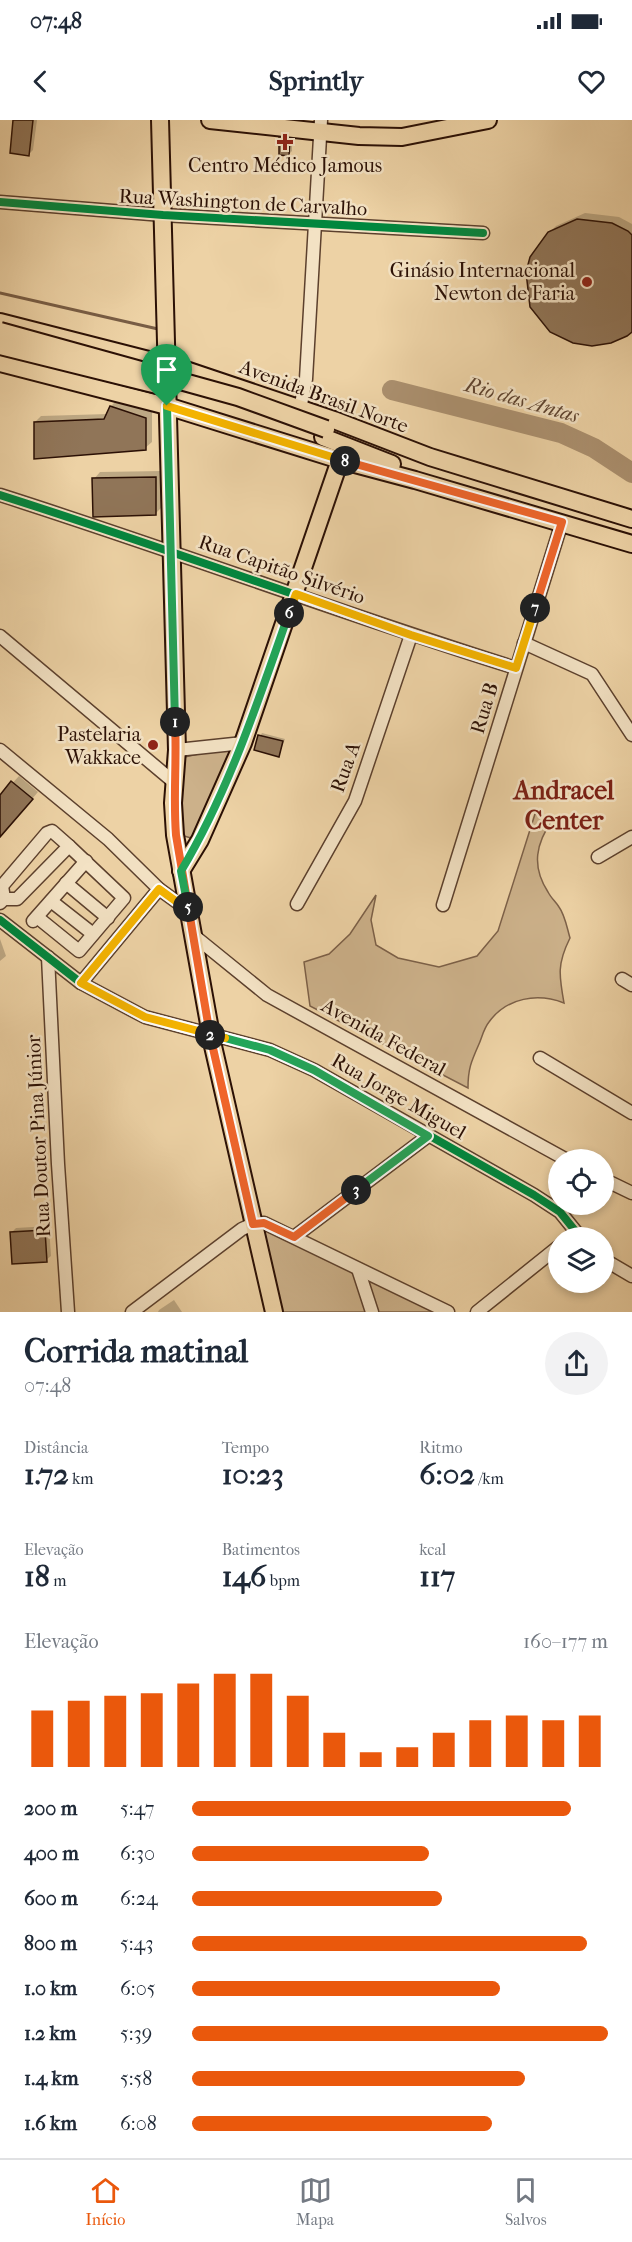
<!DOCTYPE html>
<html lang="pt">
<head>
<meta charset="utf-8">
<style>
	:root { --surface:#fff; --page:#f2f2f3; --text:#1f2937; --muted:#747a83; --line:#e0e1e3; --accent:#ea580c }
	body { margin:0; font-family:"IM FELL French Canon",serif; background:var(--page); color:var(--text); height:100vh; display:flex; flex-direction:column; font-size:22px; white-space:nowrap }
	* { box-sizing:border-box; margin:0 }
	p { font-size:20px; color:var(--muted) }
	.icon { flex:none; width:33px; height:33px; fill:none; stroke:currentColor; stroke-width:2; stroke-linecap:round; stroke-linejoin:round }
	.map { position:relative; height:1192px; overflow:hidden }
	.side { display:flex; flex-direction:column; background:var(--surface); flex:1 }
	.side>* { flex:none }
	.fabs { position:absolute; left:548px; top:1029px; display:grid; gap:12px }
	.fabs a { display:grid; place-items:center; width:66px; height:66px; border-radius:50%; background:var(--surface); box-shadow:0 3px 9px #0003; font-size:30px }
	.pin { position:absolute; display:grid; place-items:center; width:51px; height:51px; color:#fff; margin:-62px -26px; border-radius:50% 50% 50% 0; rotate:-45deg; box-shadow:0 0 6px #0007 }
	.pin .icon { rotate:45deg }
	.km { position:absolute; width:30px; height:30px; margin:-15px; border-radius:50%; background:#222; color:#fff; font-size:16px; line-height:30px; text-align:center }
	.round { display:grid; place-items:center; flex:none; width:63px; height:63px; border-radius:32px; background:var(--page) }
	.head { display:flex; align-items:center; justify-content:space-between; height:102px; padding:0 24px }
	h1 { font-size:33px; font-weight:700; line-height:45px }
	.metrics { display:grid; grid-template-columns:repeat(3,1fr); gap:9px; height:102px; padding:6px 24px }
	.metrics div { display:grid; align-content:center }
	.metrics b { font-size:30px; font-weight:700 }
	.metrics small { font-size:16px; font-weight:400 }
	.metrics p { font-size:16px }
	.chart { height:168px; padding:12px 24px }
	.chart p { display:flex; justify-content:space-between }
	.chart svg { width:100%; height:108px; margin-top:6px; stroke:var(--accent); stroke-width:6 }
	ul { padding:0 24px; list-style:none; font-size:20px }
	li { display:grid; grid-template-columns:96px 72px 1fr; align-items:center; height:45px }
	li i { height:15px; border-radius:8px; background:var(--accent) }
	.status { display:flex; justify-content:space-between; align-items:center; height:42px; padding:0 30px; background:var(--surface); direction:ltr }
	.status svg { height:16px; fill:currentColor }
	header { display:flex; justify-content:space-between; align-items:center; height:78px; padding:0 24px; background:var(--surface); font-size:27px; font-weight:700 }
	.tab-bar { display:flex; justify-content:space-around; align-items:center; height:84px; border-top:2px solid var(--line); background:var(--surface); font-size:16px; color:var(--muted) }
	.tab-bar a { display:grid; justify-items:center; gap:3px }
	.tab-bar .current { color:var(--accent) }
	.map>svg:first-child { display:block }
	.green { fill:#ccb18a; stroke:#7c6048; stroke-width:1.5 }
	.shadow { fill:#0003 }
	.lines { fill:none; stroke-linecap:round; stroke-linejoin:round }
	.stream { stroke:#785d45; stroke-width:3 }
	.river { stroke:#ab906f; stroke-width:20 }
	.building { fill:#907558; stroke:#2b1005; stroke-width:1.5 }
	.minor-casing { stroke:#5c402d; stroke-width:15 }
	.major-casing { stroke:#2b1005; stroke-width:20 }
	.minor { stroke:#f3e2c4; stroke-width:12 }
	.major { stroke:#edd2a5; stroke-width:16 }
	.major-bridge-casing { stroke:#2b1005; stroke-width:20; stroke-linecap:butt }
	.major-bridge { stroke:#edd2a5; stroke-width:16 }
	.cycleway-casing { stroke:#f3e2c4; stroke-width:11 }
	.cycleway { stroke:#00873e; stroke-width:8 }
	.split-1-casing { stroke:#fff; stroke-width:12 }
	.split-2-casing { stroke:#fff; stroke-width:12 }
	.split-3-casing { stroke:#fff; stroke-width:12 }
	.split-4-casing { stroke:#fff; stroke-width:12 }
	.split-5-casing { stroke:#fff; stroke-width:12 }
	.split-6-casing { stroke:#fff; stroke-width:12 }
	.split-7-casing { stroke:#fff; stroke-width:12 }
	.split-8-casing { stroke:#fff; stroke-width:12 }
	.split-9-casing { stroke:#fff; stroke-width:12 }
	.split-1 { stroke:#22a559; stroke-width:8 }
	.split-2 { stroke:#f0652b; stroke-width:8 }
	.split-3 { stroke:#f0652b; stroke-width:8 }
	.split-4 { stroke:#22a559; stroke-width:8 }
	.split-5 { stroke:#f5b400; stroke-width:8 }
	.split-6 { stroke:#22a559; stroke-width:8 }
	.split-7 { stroke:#f5b400; stroke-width:8 }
	.split-8 { stroke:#f0652b; stroke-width:8 }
	.split-9 { stroke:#f5b400; stroke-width:8 }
	.poi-dot { fill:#8f2418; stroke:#f3e2c4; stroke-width:2 }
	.labels { text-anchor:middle; stroke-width:5; stroke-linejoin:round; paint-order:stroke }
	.poi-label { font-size:20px; fill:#2b1005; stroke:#f3e2c4; text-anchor:end }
	.street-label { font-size:20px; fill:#2b1005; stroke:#f3e2c4 }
	.water-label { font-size:21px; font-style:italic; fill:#5e432f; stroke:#f3e2c4 }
	.district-label { font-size:26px; font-weight:bold; fill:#7a1f14; stroke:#f3e2c4 }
</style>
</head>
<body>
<div class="status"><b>07:48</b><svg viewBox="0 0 49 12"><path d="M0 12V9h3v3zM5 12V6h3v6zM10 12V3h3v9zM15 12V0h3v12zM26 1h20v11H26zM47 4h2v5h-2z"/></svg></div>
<header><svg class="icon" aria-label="back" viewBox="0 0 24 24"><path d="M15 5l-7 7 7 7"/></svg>Sprintly<svg class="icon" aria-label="heart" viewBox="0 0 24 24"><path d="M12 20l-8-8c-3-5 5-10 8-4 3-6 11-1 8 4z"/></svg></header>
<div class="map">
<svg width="632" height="1192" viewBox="0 0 632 1192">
	<rect width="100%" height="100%" fill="#edd2a5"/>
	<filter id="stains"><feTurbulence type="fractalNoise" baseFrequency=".00333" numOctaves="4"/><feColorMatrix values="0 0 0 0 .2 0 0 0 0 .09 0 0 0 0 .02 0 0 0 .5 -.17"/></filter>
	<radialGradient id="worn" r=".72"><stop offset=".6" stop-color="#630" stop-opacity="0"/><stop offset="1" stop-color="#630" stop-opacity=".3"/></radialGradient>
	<g class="green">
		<polygon points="240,625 198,720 177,714 180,638"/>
		<path d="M535 694 553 699C536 723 531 746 548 772 551 778 556 782 559 787 565 795 567 808 570 818 557 844 559 855 564 883 538 873 507 877 489 902 484 908 482 917 479 924 471 942 468 949 468 968L310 886 304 842 329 834 350 814 376 775 371 800 376 825 398 838 439 847 477 836 498 811Z"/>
		<polygon points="255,1105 447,1192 278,1192"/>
	</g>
	<g class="shadow">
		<polygon points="15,0 37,0 33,30 29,34"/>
		<polygon points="284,16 292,17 292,31 289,34 281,19"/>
		<polygon points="585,93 619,97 632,104 632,209 549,113 556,106"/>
		<polygon points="117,280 152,292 152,322 145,328 35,302 41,296 108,294 111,286"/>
		<polygon points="162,351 162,387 155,394 94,359 100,352"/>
		<polygon points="262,613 285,619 279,635 260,616"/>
		<polygon points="19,656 38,672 0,716 0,677"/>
		<polygon points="0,819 6,836 0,841"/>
		<polygon points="49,1106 51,1136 46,1140 11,1113 16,1108"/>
		<polygon points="174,1180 182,1192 158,1192 159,1190"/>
	</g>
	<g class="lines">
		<polyline class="stream" points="0,173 158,209"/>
		<polyline class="river" points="392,270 561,313 594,328 632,353"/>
	</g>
	<g class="building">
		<polygon points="13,0 33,0 29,36 10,33"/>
		<polygon points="279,18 290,19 289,36 279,35"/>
		<polygon points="577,99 612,103 628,111 632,115 632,212 627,216 611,223 592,226 573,223 550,212 530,187 526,152 530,137 548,112"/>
		<polygon points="110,286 146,298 146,330 34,339 34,302 104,299"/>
		<polygon points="156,357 156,395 93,397 92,358"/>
		<polygon points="258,615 283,621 279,637 254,630"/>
		<polygon points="11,661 33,679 0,717 0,675"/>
		<polygon points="45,1110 47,1142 12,1144 10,1112"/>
	</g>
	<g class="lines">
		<defs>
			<g id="minor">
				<polyline points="0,82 163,95 483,113"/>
				<polyline points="300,289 306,259 321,0"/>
				<path d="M0 375C173 430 343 494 516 548"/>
				<polyline points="0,516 175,663"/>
				<polyline points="524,523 592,554 632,615"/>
				<polyline points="0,630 108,719 159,769 188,790"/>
				<polyline points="177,630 243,623"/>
				<polyline points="598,737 632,717"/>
				<polyline points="66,763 108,798"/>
				<polyline points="51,781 93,814"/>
				<polyline points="0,783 4,779 17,779 69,726 52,711 47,713 2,766 4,779"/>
				<polyline points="297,784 355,681 411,515"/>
				<polyline points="443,785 562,402"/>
				<polyline points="37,797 79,831 124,778 69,726"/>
				<polyline points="0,800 81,863 145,897 270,930 314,950 534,1075 560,1092 581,1118"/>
				<polyline points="33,801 86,741"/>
				<polyline points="193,815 267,875 567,1040"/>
				<polyline points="48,837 58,1044 68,1192"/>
				<polyline points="622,859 632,865"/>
				<polyline points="81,863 159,769"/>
				<polyline points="540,938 632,993"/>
				<polyline points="603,1059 632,1073"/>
				<polyline points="294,1117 428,1016"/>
				<polyline points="603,1139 632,1156"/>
				<polyline points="358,1149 372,1192"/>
				<polyline points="132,1192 242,1109 253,1104 264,1103 448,1192"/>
				<polyline points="477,1192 558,1127"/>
			</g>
			<g id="major">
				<polyline points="160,0 177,630 173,683 175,715 213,926 274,1192"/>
				<polyline points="210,0 359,16 402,17 488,0"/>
				<polyline points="0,202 180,248 334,300 430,337 632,399"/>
				<polyline points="0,243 167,286 340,340 415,360 632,424"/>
				<polyline points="323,317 392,344"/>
				<polyline points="181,751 200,720 243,623 340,340"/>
			</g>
		</defs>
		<use href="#minor" class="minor-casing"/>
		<use href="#major" class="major-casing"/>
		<use href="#minor" class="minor"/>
		<use href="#major" class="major"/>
		<defs>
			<g id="major-bridge">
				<polyline points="0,211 238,277 326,309"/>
				<polyline points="0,226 165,267"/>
			</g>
		</defs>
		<use href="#major-bridge" class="major-bridge-casing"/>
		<use href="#major-bridge" class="major-bridge"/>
		<defs>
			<g id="cycleway">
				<polyline points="0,82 163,95 483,113"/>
				<path d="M0 375C173 430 343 494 516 548"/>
				<polyline points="0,800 81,863 145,897 270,930 314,950 534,1075 560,1092 581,1118"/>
			</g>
		</defs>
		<use href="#cycleway" class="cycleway-casing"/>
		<use href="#cycleway" class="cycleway"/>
	</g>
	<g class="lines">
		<defs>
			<polyline id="split-1" points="167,286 175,602"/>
			<path id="split-2" d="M175 602C177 640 173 677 176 715L210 915"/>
			<polyline id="split-3" points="210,915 253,1104 264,1103 294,1117 356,1070"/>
			<polyline id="split-4" points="225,918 270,930 314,950 428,1016 356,1070"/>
			<polyline id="split-5" points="188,787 188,790 159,769 81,863 145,897 225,918"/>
			<path id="split-6" d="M188 787 181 751C229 671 258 581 289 493"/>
			<polyline id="split-7" points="289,493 296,474 411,515 516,548 535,488"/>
			<polyline id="split-8" points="345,341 562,402 535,488"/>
			<polyline id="split-9" points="167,286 345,341"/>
		</defs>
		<use href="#split-1" class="split-1-casing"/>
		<use href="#split-2" class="split-2-casing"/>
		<use href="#split-3" class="split-3-casing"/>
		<use href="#split-4" class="split-4-casing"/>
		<use href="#split-5" class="split-5-casing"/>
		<use href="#split-6" class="split-6-casing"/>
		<use href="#split-7" class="split-7-casing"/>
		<use href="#split-8" class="split-8-casing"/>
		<use href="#split-9" class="split-9-casing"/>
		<use href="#split-1" class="split-1"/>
		<use href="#split-2" class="split-2"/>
		<use href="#split-3" class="split-3"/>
		<use href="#split-4" class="split-4"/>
		<use href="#split-5" class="split-5"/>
		<use href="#split-6" class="split-6"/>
		<use href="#split-7" class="split-7"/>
		<use href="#split-8" class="split-8"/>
		<use href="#split-9" class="split-9"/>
	</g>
	<g class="poi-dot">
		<path d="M282 13h6v6h6v6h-6v6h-6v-6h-6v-6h6z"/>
		<circle cx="587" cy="162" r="6"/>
		<circle cx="153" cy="625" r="6"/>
	</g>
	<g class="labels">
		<g class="poi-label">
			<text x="285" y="52" text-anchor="middle">Centro Médico Jamous</text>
			<text x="575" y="157">Ginásio Internacional<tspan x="575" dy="23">Newton de Faria</tspan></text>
			<text x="141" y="621">Pastelaria<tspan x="141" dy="23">Wakkace</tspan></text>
		</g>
		<g class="street-label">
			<text transform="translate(243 82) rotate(3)" y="7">Rua Washington de Carvalho</text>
			<text transform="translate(324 276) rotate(20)" y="7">Avenida Brasil Norte</text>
			<text transform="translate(282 449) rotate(19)" y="7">Rua Capitão Silvério</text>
			<text transform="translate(484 588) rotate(-73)" y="7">Rua B</text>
			<text transform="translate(345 647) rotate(-70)" y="7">Rua A</text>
			<text transform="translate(384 917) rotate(29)" y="7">Avenida Federal</text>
			<text transform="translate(399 976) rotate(30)" y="7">Rua Jorge Miguel</text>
			<text transform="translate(38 1016) rotate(-93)" y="7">Rua Doutor Pina Júnior</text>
		</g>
		<g class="water-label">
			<text transform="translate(522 280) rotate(16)" y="7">Rio das Antas</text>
		</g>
		<g class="district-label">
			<text x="564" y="679">Andracel<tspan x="564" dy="30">Center</tspan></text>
		</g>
	</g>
	<rect width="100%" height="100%" filter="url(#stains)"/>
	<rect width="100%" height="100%" fill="url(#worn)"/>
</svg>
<div class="fabs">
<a><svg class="icon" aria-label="locate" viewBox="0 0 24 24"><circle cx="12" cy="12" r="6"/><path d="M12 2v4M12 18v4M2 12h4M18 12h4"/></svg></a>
<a><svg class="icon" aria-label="layers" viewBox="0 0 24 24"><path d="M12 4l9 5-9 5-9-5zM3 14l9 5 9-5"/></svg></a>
</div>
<div class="pin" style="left:167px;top:286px;background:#1e9e55"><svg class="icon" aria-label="arrive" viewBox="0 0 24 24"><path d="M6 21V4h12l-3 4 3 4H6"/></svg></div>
<b class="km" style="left:175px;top:602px">1</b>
<b class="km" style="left:210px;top:915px">2</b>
<b class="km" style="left:356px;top:1070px">3</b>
<b class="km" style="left:188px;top:787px">5</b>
<b class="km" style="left:289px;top:493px">6</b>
<b class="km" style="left:535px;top:488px">7</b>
<b class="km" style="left:345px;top:341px">8</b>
</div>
<section class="side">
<div class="head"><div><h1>Corrida matinal</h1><p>07:48</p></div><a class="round"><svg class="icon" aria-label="share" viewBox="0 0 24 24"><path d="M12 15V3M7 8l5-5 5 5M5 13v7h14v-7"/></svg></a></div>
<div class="metrics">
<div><p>Distância</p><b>1.72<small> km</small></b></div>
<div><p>Tempo</p><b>10:23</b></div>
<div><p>Ritmo</p><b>6:02<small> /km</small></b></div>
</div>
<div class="metrics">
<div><p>Elevação</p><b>18<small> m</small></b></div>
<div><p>Batimentos</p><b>146<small> bpm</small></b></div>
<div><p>kcal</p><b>117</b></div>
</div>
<div class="chart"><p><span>Elevação</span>160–177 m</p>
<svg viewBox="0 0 160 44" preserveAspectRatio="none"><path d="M5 44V21M15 44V17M25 44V15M35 44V14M45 44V10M55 44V6M65 44V6M75 44V15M85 44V30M95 44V38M105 44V36M115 44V30M125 44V25M135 44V23M145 44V25M155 44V23"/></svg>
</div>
<ul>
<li><b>200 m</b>5:47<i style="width:91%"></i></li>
<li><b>400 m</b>6:30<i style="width:57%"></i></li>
<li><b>600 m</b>6:24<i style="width:60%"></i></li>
<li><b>800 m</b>5:43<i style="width:95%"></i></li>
<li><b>1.0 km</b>6:05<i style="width:74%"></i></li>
<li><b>1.2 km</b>5:39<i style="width:100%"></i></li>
<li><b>1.4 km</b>5:58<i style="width:80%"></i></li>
<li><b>1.6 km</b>6:08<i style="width:72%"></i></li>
</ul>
</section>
<nav class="tab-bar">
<a class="current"><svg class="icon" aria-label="home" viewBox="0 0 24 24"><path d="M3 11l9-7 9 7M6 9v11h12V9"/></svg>Início</a>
<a><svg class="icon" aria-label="map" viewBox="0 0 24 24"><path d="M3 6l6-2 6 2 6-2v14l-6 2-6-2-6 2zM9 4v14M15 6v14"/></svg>Mapa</a>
<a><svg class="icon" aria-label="saved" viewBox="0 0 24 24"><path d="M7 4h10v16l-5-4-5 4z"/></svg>Salvos</a>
</nav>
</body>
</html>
